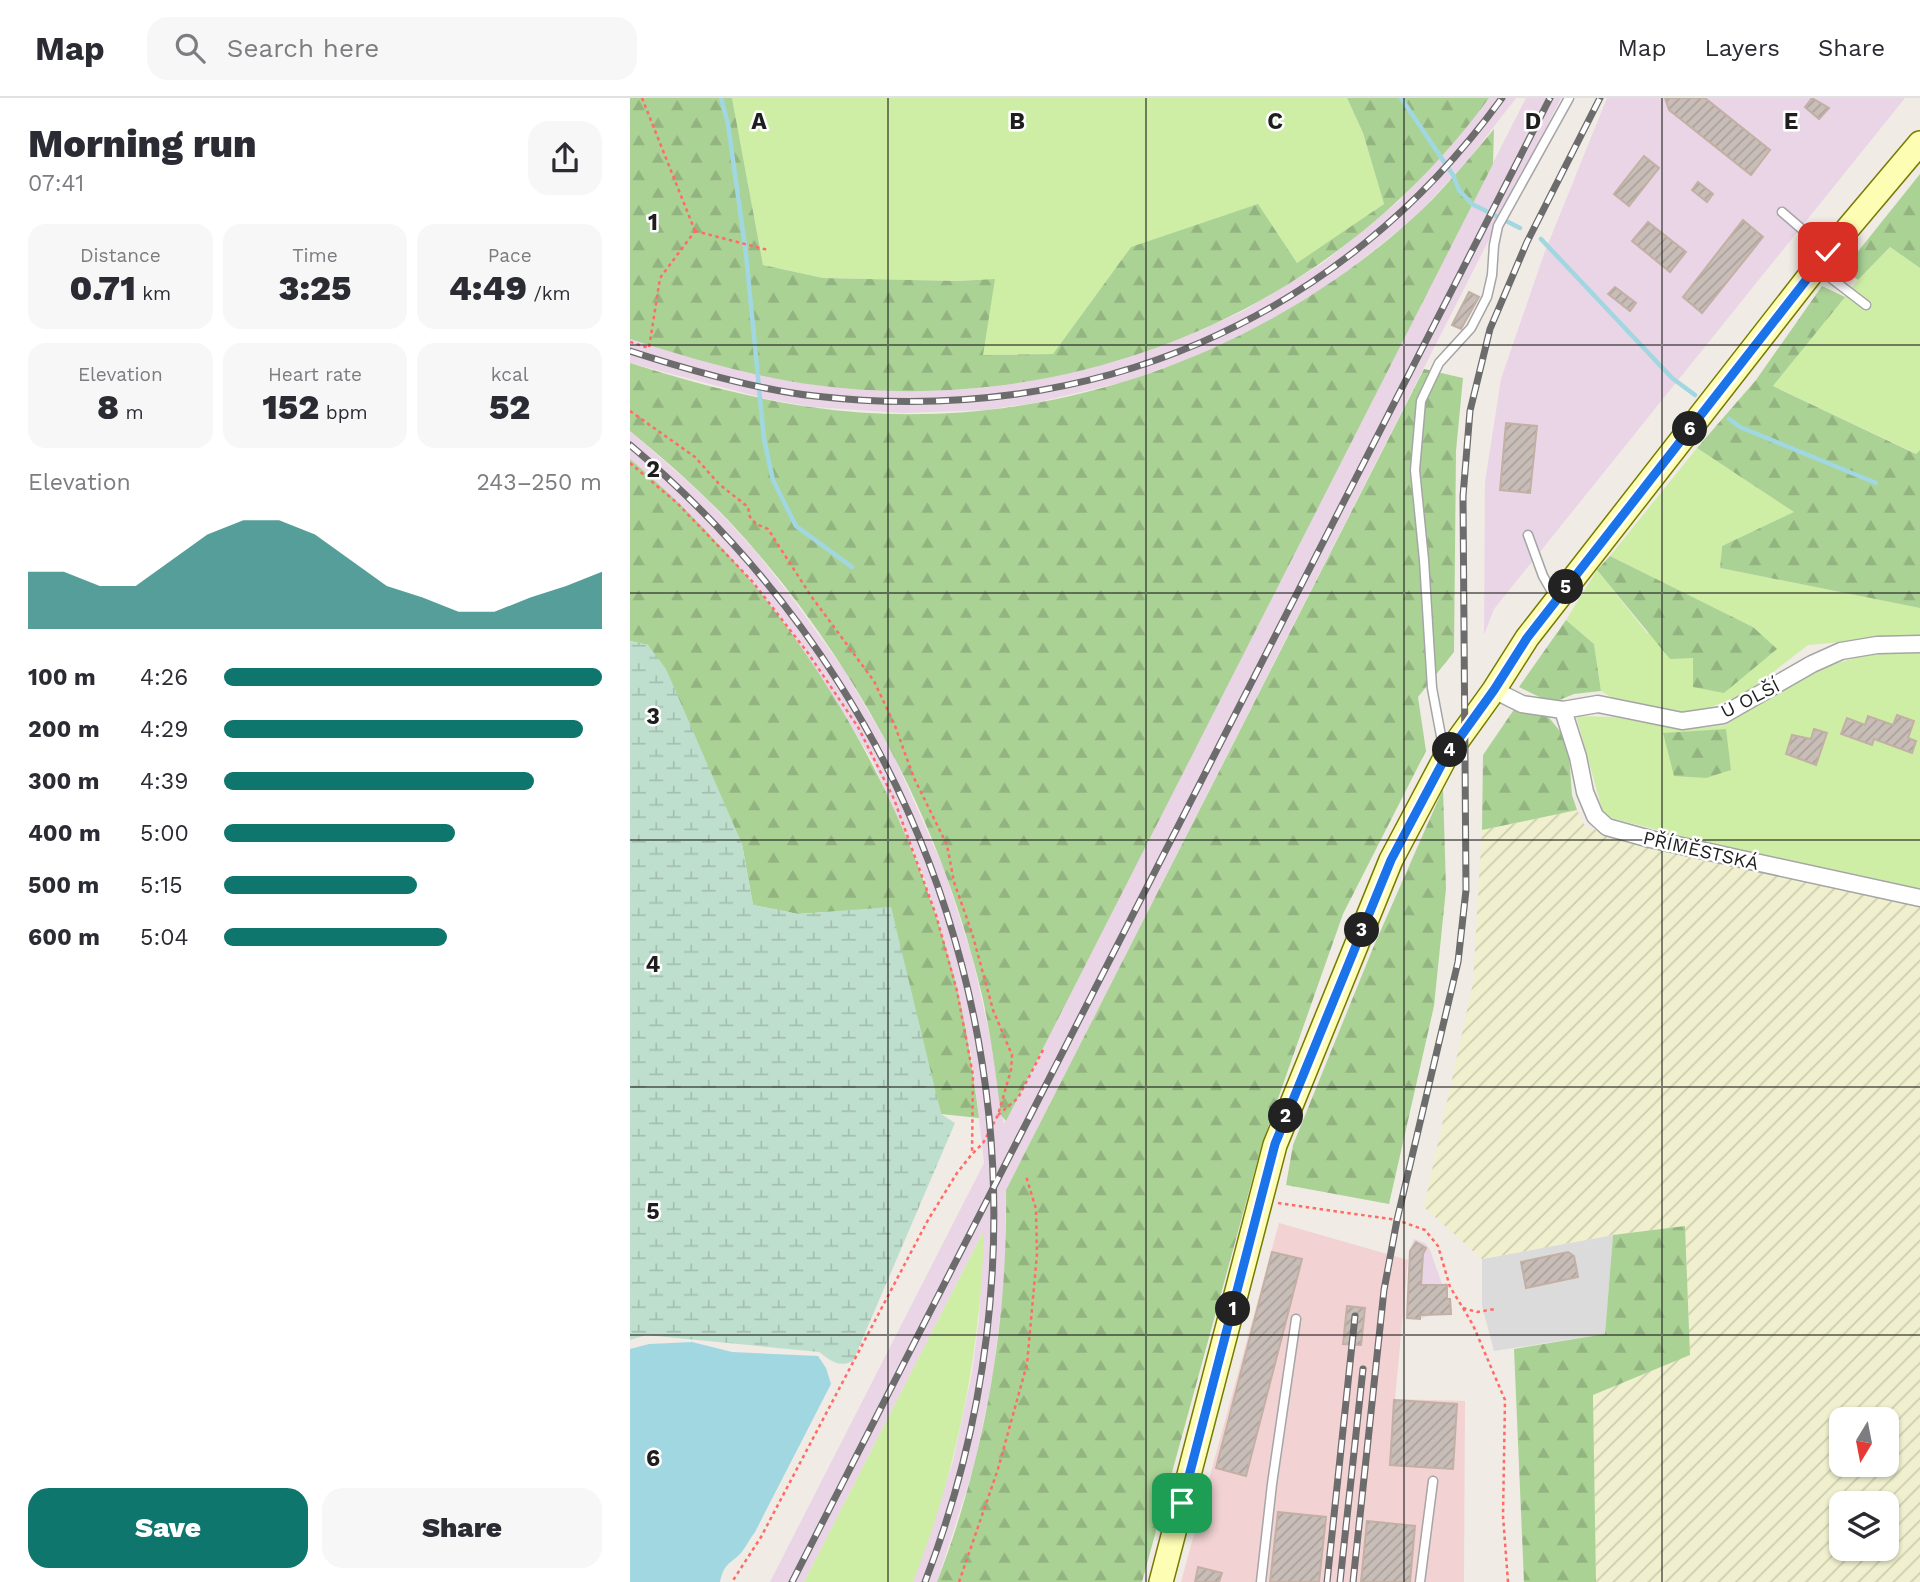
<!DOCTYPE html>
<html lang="en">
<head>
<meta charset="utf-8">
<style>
	:root { --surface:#fff; --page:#f7f7f7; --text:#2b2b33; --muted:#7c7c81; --line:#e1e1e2; --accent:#0f766e }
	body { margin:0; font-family:"Work Sans",sans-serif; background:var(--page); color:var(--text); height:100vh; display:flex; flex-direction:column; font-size:26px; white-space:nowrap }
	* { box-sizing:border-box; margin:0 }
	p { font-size:23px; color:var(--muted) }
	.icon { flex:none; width:38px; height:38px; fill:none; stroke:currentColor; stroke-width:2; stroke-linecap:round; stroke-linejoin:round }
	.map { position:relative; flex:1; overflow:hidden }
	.sheet { display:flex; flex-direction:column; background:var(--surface); width:630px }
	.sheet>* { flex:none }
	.needle { width:46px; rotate:190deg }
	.buttons { position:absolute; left:1199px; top:1309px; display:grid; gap:14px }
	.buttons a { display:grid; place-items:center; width:70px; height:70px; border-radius:14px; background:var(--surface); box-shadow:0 2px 5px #0004; font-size:35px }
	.pin { position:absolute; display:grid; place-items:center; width:60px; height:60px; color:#fff; margin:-30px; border-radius:14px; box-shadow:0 4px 10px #0006 }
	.km { position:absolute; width:35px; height:35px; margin:-18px; border-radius:50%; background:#222; color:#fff; font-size:19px; line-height:35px; text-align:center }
	.round { display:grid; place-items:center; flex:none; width:74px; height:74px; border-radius:21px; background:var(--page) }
	.head { display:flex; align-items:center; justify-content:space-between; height:119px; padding:0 28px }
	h1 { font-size:38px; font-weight:800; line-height:52px }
	.figures { display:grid; grid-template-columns:repeat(3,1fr); gap:10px; height:119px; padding:7px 28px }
	.figures div { display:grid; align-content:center; border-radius:18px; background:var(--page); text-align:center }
	.figures b { font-size:35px; font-weight:800 }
	.figures small { font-size:19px; font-weight:400 }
	.figures p { font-size:19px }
	.chart { height:196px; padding:14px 28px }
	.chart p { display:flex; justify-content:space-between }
	.chart svg { width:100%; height:126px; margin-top:7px; fill:var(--accent); opacity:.7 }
	.button { display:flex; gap:14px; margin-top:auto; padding:14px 28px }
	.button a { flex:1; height:80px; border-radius:21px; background:var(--accent); color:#fff; font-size:28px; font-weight:800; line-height:80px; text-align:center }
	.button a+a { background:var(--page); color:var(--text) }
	ul { padding:0 28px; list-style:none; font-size:23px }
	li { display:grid; grid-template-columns:112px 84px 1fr; align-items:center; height:52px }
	li i { height:18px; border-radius:9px; background:var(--accent) }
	header { display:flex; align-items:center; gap:42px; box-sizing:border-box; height:98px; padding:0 35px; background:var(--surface); border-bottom:2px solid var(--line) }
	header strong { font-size:33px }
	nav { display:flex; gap:38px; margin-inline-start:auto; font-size:24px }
	.search { width:490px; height:63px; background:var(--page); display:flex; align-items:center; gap:18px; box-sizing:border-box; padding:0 24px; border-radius:21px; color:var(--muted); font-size:26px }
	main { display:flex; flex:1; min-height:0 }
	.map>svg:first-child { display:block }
	.residential { fill:#dcdbdb }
	.commercial { fill:#f2d2d3 }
	.industrial { fill:#ead5e7 }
	.farmland { fill:url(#farmland-furrows); fill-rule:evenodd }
	.grass { fill:#ceeea6 }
	.forest { fill:url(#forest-firs) }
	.wetland { fill:url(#wetland-marsh) }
	.water { fill:#a1d7e1 }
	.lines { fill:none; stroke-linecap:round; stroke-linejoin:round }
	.stream { stroke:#a1d7e1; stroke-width:4.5 }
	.building { fill:url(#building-hatch); stroke:#c3b0a5; stroke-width:2 }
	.lane-casing { stroke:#a5a5a5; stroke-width:11 }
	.street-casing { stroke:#a5a5a5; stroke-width:19 }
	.secondary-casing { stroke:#767b00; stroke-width:26 }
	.path { stroke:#ff6b66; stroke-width:2.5; stroke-dasharray:3.5 3.5; stroke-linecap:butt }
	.lane { stroke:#fff; stroke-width:8 }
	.street { stroke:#fff; stroke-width:16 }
	.secondary { stroke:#fefdb4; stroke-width:23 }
	.rail-casing { stroke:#6c6c6c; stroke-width:7 }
	.rail { stroke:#fff; stroke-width:4.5; stroke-dasharray:13; stroke-linecap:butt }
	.route-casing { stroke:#fff; stroke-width:14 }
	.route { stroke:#1a73e8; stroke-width:9 }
	.grid { fill:none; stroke:#1e1e1e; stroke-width:2; stroke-opacity:0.55 }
	.labels { text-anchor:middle; stroke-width:5; stroke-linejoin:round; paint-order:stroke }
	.street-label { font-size:19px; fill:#1e1e1e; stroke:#fff }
	.grid-label { font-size:23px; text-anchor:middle; font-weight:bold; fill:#1e1e1e; stroke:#fff; stroke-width:5; stroke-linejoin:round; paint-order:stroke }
</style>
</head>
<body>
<header>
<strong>Map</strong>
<div class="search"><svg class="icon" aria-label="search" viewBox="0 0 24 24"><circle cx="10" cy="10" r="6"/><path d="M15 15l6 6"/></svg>Search here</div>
<nav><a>Map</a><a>Layers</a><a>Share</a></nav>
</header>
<main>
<section class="sheet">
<div class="head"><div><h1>Morning run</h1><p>07:41</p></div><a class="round"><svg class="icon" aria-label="share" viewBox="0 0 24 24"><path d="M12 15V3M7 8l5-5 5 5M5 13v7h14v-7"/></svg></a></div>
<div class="figures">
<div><p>Distance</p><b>0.71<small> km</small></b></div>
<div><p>Time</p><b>3:25</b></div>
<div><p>Pace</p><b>4:49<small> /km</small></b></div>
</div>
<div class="figures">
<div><p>Elevation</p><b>8<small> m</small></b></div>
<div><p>Heart rate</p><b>152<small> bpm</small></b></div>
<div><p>kcal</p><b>52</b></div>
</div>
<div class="chart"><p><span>Elevation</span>243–250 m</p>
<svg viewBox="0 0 160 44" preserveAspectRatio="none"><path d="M0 44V24L10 24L20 29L30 29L40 20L50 11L60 6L70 6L80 11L90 20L100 29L110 33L120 38L130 38L140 33L150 29L160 24V44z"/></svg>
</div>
<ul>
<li><b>100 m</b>4:26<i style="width:100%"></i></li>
<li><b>200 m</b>4:29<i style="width:95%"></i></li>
<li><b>300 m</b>4:39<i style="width:82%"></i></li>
<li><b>400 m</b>5:00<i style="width:61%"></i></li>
<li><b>500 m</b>5:15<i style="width:51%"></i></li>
<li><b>600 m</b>5:04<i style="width:59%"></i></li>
</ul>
<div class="button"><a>Save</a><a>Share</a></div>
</section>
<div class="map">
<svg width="1290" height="1484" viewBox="0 0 1290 1484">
	<defs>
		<pattern id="farmland-furrows" width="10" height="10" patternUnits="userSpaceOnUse" patternTransform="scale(1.75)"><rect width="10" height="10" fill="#f0f0ce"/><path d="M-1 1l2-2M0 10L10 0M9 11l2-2" fill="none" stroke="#cdcdb0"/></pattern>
		<pattern id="forest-firs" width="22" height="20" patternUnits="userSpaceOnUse" patternTransform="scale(1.75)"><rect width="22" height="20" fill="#abd295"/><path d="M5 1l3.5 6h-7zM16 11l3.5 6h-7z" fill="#93b480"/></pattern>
		<pattern id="wetland-marsh" width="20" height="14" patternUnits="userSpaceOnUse" patternTransform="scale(1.75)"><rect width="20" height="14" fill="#bfdfce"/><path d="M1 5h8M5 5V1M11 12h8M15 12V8" fill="none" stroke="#a4bfb0"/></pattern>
		<pattern id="building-hatch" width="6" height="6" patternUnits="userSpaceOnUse" patternTransform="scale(1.75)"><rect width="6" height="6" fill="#c8bdb7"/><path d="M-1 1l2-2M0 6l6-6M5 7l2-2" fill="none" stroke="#aba29d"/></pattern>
	</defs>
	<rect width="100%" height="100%" fill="#f0ebe4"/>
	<polygon class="residential" points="983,1137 975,1236 864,1253 852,1208 852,1161"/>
	<polygon class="commercial" points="649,1125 778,1162 765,1301 835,1303 834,1484 551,1484"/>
	<g class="industrial">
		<polygon points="859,0 886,0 835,66 784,120 705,183 625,232 581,253 494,284 404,305 356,312 272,315 182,309 137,301 0,265 0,241 142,279 185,287 272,293 354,290 487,263 572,232 615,212 693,165 769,103 818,51"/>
		<polygon points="896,0 931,0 376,1092 375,1177 363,1278 344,1369 307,1484 283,1484 323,1363 342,1275 349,1221 353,1134 174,1484 140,1484 354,1065 349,1020 341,956 320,864 294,779 243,664 195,585 146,514 81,437 0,361 0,333 66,391 97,422 126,454 163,501 214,572 262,654 314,771 342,858 363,952 374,1026"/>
		<polygon points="977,0 1275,0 864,511 854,537 855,384 871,281 914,156"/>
		<polygon points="784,1141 795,1145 800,1152 812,1186 817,1185 817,1199 821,1201 822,1216 809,1215 789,1221 777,1220 779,1153"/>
	</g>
	<path class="farmland" d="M947 712 956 730 1290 809V1484H966L963 1296 1060 1256 1055 1128 983 1137 852 1161 794 1109 843 885 852 732ZM1211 1321H1256V1367H1211ZM1211 1405H1256V1451H1211Z"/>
	<g class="grass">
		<polygon points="102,0 717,0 733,35 754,106 667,166 501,149 423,256 352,257 364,181 327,183 193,180 133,167"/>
		<polygon points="1260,149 1290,170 1290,352 1287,356 1143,288 1228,182"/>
		<polygon points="1067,350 1165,414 1092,448 1090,470 1290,510 1290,537 1178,547 1116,595 1061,617 987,603 971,593 964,546 936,522 967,472 1017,535 1146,552 1123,529 980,458"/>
		<polygon points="1242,555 1290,555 1290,792 1065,742 974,718 946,618 982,619 1032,627 1071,630 1095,627 1184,572"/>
		<path d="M354 1132C351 1253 327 1371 283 1484H174Z"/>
	</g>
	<g class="forest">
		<path d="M0 0H102L133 167 193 180 327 183 365 181 353 257 423 256 501 149 628 106 667 165 754 106 733 35 717 0H859C704 213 445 321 185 287 124 279 59 260 0 241Z"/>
		<path d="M864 31 863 66 376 1023 371 1017C366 977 361 937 352 897 311 721 221 554 98 422 67 390 34 361 0 333V265C58 283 119 300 180 309 397 341 620 266 782 121 812 94 838 62 864 31Z"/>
		<polygon points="1290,76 1290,170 1260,149 1228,182 1214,171"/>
		<polygon points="1192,188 1215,199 1143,288 1286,356 1290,352 1290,510 1090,470 1092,448 1164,414 1067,350 1126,282"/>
		<path d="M794 271 833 280 826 353 824 554 788 599 796 653 713 816 632 1046 512 1484H307C355 1359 378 1226 376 1092Z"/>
		<path d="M0 361C154 491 266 670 320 864 335 915 342 967 349 1020L311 1016 279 895 261 810 168 816 123 807 112 746 18 547 0 543Z"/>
		<polygon points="980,458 1123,529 1147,551 1094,595 1063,589 1063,560 1040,561 967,472"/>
		<polygon points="936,522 964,546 971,593 944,596 922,605 889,589"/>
		<polygon points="885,610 916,616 938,643 942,697 947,712 852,732 853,657"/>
		<polygon points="1096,631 1101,672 1076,680 1044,678 1033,635"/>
		<polygon points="813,691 816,791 804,908 759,1106 656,1087 663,1047 743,850"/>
		<polygon points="1055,1128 1060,1257 963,1297 966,1484 894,1484 884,1251 975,1236 983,1137"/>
	</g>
	<path class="wetland" d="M0 543 18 547 36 571 112 746 123 807 168 816 261 809 311 1016 325 1025 223 1263C209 1270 201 1263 189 1254L16 1237 0 1242Z"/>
	<path class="water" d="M62 1244 102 1254 188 1258 196 1270 201 1286 125 1434C120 1440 116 1449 111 1455 99 1467 94 1465 90 1484H0V1251L19 1246Z"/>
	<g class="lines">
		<g class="stream">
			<polyline points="91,0 98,26 116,156 134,341 143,382 166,428 222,469"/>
			<polyline points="771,0 823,77 829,92 842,106 890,130"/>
			<polyline points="911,141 1042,280 1065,297"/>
			<polyline points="1099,321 1110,329 1246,385"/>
		</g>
	</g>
	<g class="building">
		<polygon points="1035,0 1075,0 1140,52 1121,77 1039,12"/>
		<polygon points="1182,0 1199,10 1189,21 1175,9"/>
		<polygon points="1014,58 1029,70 999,108 984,96"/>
		<polygon points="1068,84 1083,96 1077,104 1062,92"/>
		<polygon points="1113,122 1133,139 1072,215 1053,199"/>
		<polygon points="1018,124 1056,154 1040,174 1002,143"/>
		<polygon points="985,189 1006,205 1000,213 978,196"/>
		<polygon points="839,194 849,199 831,231 822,227"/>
		<polygon points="876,325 907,328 900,395 870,392"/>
		<polygon points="1267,617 1284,623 1278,640 1286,643 1282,655 1244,641 1242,647 1211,636 1217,620 1235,627 1238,618 1263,627"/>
		<polygon points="1184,631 1197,635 1186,667 1156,656 1162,637 1181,641"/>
		<polygon points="786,1144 796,1150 793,1156 791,1187 817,1187 817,1201 820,1201 821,1216 790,1217 790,1221 777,1220 780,1153"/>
		<polygon points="642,1154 672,1161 616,1378 586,1370"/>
		<polygon points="938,1154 944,1158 948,1179 896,1190 891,1164"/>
		<polygon points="717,1208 735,1210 731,1247 713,1246"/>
		<polygon points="764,1302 827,1306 823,1371 760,1367"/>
		<polygon points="648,1414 696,1419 689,1484 640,1484"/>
		<polygon points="737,1423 785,1428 780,1484 731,1484"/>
		<polygon points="568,1469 592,1475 589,1484 565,1484"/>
	</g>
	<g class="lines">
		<defs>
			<g id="lane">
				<polyline points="1152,114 1196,152"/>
				<polyline points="1189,171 1236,207"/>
				<polyline points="898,437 913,478 925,499"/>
				<polyline points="814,654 802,590 794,462 785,372 791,303 809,265 841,230 857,199 862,177 864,147 868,128 939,0"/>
				<polyline points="631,1484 642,1386 666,1221"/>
				<polyline points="790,1484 803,1383"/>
			</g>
			<g id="street">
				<polyline points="864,592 892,606 933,612 968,606 1052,623 1093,617 1182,566 1211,553 1247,547 1290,546"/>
				<polyline points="933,612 948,659 955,694 965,718 977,729 1020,741 1290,800"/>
			</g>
			<polyline id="secondary" points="531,1484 645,1047 761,762 815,660 864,592 897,540 1198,154 1290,45"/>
		</defs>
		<use href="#lane" class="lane-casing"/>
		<use href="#street" class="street-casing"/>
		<use href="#secondary" class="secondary-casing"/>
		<g class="path">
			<polyline points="12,0 65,133"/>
			<polyline points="65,133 138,152"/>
			<polyline points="0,244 19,250 30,180 65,133"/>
			<polyline points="0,313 65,359 89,386 118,409 120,419 126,426 138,431 181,498 244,583 265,628 284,680 317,747 324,784 342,835 363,912 382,957 381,972 368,1017 353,1045 342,1056 327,1075 298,1122 131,1439 102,1484"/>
			<polyline points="0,365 47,405 122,483 178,555 228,629 264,701 306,817 327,893 343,977 342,1056"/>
			<polyline points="368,1017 388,1000 414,950"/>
			<polyline points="648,1105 767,1122 795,1132 808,1148 820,1189 833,1210 847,1214 865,1211"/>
			<polyline points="833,1210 843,1227 875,1302 873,1418 878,1484"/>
			<polyline points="329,1484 368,1371 397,1266 407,1156 406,1111 396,1078"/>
		</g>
		<use href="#lane" class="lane"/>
		<use href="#street" class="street"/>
		<use href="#secondary" class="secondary"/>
		<defs>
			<g id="rail">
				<path d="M0 253C56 271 127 292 185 298 459 330 710 223 872 0"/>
				<path d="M0 347C335 628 452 1076 295 1484"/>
				<polyline points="162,1484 920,0"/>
				<polyline points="697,1484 725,1218"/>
				<polyline points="710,1484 733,1271"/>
				<polyline points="723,1484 754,1192 767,1122 828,864 836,792 833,398 840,313 860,231 897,144 970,0"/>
			</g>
		</defs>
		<use href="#rail" class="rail-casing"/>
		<use href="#rail" class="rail"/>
	</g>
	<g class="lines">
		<defs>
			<polyline id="route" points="552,1405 645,1046 761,762 815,660 864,592 897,540 1198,154"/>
		</defs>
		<use href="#route" class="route-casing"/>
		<use href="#route" class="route"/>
	</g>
	<path class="grid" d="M258 0V1484M516 0V1484M774 0V1484M1032 0V1484M0 247H1290M0 495H1290M0 742H1290M0 989H1290M0 1237H1290"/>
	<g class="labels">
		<g class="street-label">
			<text transform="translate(1120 600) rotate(-27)" y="7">U OLŠÍ</text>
			<text transform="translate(1071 752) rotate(13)" y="7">PŘÍMĚSTSKÁ</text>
		</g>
	</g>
	<g class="grid-label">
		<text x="129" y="31">A</text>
		<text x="387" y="31">B</text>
		<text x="645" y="31">C</text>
		<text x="903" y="31">D</text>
		<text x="1161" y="31">E</text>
		<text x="23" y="132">1</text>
		<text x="23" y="379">2</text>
		<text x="23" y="626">3</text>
		<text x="23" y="874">4</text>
		<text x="23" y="1121">5</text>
		<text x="23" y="1368">6</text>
	</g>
</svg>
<div class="buttons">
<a><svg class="needle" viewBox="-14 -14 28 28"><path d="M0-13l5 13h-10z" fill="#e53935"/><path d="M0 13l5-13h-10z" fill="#7c7c81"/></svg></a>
<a><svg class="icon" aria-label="layers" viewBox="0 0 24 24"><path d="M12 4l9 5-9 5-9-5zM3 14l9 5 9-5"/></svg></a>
</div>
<div class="pin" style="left:552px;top:1405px;background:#1e9e55"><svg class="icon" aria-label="arrive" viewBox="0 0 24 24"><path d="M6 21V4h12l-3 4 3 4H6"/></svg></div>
<div class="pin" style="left:1198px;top:154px;background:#d93025"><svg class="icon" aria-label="check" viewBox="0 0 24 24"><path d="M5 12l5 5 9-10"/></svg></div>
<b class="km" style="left:603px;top:1211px">1</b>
<b class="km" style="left:656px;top:1018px">2</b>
<b class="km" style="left:732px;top:832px">3</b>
<b class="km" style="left:820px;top:652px">4</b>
<b class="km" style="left:936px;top:489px">5</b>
<b class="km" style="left:1060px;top:331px">6</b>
</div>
</main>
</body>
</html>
